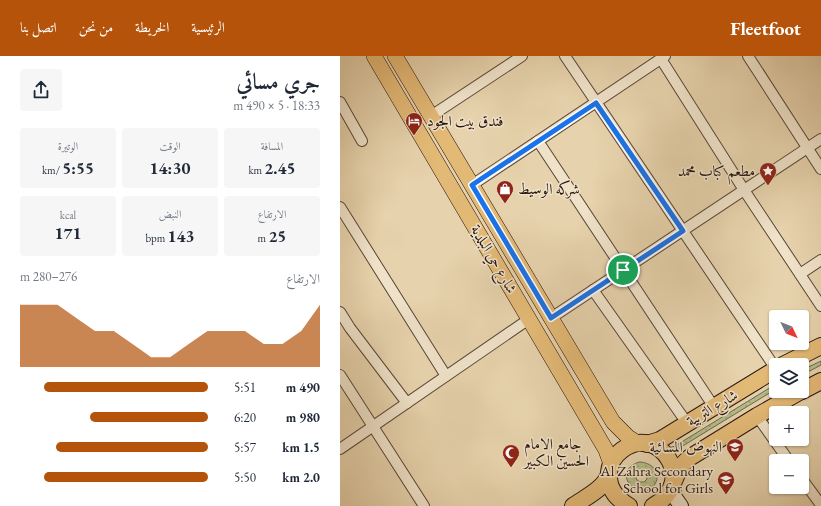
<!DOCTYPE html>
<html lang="ar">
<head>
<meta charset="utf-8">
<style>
	:root { --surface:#fff; --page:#f6f6f7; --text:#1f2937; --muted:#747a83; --accent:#b45309 }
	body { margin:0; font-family:"EB Garamond",Amiri,serif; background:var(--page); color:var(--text); direction:rtl; height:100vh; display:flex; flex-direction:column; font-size:15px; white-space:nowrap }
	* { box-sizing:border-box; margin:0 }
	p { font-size:13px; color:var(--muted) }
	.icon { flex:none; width:22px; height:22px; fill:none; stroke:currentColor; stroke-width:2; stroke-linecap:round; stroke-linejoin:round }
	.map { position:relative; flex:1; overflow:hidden; direction:ltr }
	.drawer { display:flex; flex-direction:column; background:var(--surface); width:340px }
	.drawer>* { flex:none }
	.needle { width:26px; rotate:133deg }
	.buttons { position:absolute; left:429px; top:254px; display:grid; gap:8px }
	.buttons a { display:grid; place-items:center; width:40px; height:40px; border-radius:4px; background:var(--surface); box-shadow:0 1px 3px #0004; font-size:20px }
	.pin { position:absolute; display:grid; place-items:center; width:34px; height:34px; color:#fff; margin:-17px; border:2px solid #fff; border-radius:50%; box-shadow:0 1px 4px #0007 }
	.round { display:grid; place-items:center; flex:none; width:42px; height:42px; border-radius:4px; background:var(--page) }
	.overview { display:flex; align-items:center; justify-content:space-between; height:68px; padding:0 20px }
	h1 { font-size:22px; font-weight:700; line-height:30px }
	.stats { display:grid; grid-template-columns:repeat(3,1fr); gap:6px; height:68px; padding:4px 20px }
	.stats div { display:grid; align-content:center; border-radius:4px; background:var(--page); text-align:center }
	.stats b { font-size:17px; font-weight:700 }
	.stats small { font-size:11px; font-weight:400 }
	.stats p { font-size:11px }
	.chart { height:112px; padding:8px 20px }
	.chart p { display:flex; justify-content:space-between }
	.chart svg { width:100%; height:72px; margin-top:4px; fill:var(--accent); opacity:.7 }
	ul { padding:0 20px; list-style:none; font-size:13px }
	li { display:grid; grid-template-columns:64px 48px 1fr; align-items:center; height:30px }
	li i { height:10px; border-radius:5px; background:var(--accent) }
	header { display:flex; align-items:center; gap:24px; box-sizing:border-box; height:56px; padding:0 20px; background:var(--accent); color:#fff }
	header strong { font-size:19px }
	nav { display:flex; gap:22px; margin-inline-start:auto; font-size:14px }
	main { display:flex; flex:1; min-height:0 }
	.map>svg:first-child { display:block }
	.grass { fill:url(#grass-dots); stroke:#6e694c; fill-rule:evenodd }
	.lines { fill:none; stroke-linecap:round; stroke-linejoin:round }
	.minor-casing { stroke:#584536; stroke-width:12 }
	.secondary-casing { stroke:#28160f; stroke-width:16 }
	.primary-casing { stroke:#28160f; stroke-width:16 }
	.trunk-casing { stroke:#28160f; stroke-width:18 }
	.minor { stroke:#efe2c9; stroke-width:10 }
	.secondary { stroke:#efe2c9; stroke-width:14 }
	.primary { stroke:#e3b976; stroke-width:15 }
	.trunk { stroke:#e3b976; stroke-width:16 }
	.route-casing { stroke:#fff; stroke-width:8 }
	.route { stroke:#1a73e8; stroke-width:5 }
	.labels { text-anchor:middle; stroke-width:3; stroke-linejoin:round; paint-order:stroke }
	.poi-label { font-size:15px; fill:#28160f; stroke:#efe2c9; text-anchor:start }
	.street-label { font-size:15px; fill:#28160f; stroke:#efe2c9 }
</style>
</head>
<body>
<header>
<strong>Fleetfoot</strong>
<nav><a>الرئيسية</a><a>الخريطة</a><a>من نحن</a><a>اتصل بنا</a></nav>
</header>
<main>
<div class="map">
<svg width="481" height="450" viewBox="0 0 481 450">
	<defs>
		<pattern id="grass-dots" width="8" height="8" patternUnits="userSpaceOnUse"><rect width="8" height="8" fill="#b4bc8a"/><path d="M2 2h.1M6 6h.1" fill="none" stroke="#9ba176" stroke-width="1.8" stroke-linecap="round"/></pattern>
	</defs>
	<rect width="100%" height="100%" fill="#e6d2ac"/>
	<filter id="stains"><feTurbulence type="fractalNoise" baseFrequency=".005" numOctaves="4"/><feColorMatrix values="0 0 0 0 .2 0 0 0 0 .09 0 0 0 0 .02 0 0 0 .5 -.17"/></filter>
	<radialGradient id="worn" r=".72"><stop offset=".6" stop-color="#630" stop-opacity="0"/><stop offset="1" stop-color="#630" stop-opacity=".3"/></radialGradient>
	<g class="grass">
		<polygon points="481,305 481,309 462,319 462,314"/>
		<polygon points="436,328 436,333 341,391 335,398 329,392 335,390"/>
		<path d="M299 406C311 406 322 416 315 428 302 450 268 417 299 406ZM300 416C305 416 307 418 307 423L304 426H300L296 423 297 419Z"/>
	</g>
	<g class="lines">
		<defs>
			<g id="minor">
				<polyline points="225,0 436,313"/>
				<polyline points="408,0 481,113"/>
				<polyline points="321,3 404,134 481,250"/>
				<polyline points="0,46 22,85"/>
				<polyline points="91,60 182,0"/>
				<polyline points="198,85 374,351"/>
				<polyline points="132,129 325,0"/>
				<polyline points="0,151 106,320"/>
				<polyline points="460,218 481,204"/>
				<polyline points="253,234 347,367"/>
				<polyline points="0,256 10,272 67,347"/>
				<polyline points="211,262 481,83"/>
				<polyline points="0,319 84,450"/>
				<polyline points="417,360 449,405"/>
				<polyline points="0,393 189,263"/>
				<polyline points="462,423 481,449"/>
			</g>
			<polyline id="secondary" points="333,429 334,440 341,450"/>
			<g id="primary">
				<polyline points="34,0 266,394 271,408"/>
				<polyline points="55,0 273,366 288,381 299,388"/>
			</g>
			<g id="trunk">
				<polyline points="443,309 481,290"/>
				<polyline points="462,335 481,325"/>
				<polyline points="307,388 320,384 436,313"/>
				<polyline points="334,425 340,411 349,402 417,360 461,335"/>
				<path d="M233 450C246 441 264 433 269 418"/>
				<path d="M289 450C277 443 268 433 269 418 269 409 274 400 282 394 318 366 359 426 313 450"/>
			</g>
		</defs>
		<use href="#minor" class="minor-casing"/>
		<use href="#secondary" class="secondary-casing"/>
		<use href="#primary" class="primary-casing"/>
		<use href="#trunk" class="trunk-casing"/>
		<use href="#minor" class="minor"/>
		<use href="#secondary" class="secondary"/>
		<use href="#primary" class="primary"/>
		<use href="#trunk" class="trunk"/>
	</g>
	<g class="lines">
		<defs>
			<polygon id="route" points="256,47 343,175 211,262 132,129"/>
		</defs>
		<use href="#route" class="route-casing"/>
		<use href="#route" class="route"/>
	</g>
	<defs>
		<symbol id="hotel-pin" viewBox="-11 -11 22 30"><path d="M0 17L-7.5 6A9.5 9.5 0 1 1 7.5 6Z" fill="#8f2418" stroke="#efe2c9"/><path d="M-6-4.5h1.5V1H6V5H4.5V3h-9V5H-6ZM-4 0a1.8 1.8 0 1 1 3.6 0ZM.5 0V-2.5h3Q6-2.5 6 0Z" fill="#fff"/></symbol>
		<symbol id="sight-pin" viewBox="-11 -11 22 30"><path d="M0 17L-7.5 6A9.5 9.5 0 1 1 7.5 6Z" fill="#8f2418" stroke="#efe2c9"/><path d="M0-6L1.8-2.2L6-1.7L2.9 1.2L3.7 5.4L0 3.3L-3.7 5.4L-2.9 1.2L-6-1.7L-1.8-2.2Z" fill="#fff"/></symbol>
		<symbol id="shop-pin" viewBox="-11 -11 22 30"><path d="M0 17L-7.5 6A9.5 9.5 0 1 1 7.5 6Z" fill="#8f2418" stroke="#efe2c9"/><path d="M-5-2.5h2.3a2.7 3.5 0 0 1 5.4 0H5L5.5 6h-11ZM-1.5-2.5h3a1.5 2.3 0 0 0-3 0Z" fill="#fff"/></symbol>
		<symbol id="school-pin" viewBox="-11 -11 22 30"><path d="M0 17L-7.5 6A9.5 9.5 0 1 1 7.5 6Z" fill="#8f2418" stroke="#efe2c9"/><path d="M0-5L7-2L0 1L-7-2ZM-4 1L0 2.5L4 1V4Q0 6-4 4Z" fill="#fff"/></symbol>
		<symbol id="mosque-pin" viewBox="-11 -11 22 30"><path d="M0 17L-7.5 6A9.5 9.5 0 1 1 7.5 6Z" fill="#8f2418" stroke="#efe2c9"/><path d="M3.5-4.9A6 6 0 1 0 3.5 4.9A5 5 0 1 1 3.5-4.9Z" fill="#fff"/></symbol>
	</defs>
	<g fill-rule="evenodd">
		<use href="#hotel-pin" x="64" y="55" width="20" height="27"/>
		<use href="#sight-pin" x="418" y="105" width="20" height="27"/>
		<use href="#shop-pin" x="155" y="123" width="20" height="27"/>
		<use href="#school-pin" x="385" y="381" width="20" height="27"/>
		<use href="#mosque-pin" x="161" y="387" width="20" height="27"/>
		<use href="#school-pin" x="376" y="414" width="20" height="27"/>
	</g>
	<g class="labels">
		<g class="poi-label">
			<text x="87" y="70">فندق بيت الجود</text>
			<text x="415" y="120" text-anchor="end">مطعم كباب محمد</text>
			<text x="178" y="138">شركه الوسيط</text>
			<text x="184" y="393">جامع الامام<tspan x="184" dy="17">الحسين الكبير</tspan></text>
			<text x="382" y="396" text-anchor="end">النهوض المسائية</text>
			<text x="373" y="420" text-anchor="end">Al Zahra Secondary<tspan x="373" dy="17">School for Girls</tspan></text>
		</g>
		<g class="street-label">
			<text transform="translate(154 203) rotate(60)" y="5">شارع حي البلدية</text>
			<text transform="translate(372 352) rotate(-31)" y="5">شارع التربية</text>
		</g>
	</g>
	<rect width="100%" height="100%" filter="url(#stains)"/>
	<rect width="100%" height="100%" fill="url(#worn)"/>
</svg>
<div class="buttons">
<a><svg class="needle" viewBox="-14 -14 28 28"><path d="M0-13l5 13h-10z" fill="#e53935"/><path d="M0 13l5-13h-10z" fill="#747a83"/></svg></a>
<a><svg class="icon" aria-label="layers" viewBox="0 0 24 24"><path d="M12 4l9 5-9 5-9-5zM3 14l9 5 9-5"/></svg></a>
<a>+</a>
<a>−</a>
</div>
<div class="pin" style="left:283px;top:214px;background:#1e9e55"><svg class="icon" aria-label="arrive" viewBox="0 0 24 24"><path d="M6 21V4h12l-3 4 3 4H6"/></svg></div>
</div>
<section class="drawer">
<div class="overview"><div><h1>جري مسائي</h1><p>18:33 · 5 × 490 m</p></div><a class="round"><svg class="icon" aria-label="share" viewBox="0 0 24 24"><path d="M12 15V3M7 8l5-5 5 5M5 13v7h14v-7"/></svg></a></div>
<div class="stats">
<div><p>المسافة</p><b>2.45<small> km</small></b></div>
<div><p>الوقت</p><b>14:30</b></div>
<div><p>الوتيرة</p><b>5:55<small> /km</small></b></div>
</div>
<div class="stats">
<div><p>الارتفاع</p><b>25<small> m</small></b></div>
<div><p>النبض</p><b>143<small> bpm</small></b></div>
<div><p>kcal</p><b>171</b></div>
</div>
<div class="chart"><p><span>الارتفاع</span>276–280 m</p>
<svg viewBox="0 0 160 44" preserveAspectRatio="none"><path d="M0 44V6L10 6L20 6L30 14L40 22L50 22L60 30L70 38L80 38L90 30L100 22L110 22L120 22L130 30L140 30L150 22L160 6V44z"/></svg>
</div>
<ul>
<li><b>490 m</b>5:51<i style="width:87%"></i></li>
<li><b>980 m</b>6:20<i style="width:63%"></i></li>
<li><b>1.5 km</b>5:57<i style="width:81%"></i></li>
<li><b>2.0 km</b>5:50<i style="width:87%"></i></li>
</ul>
</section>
</main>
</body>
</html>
